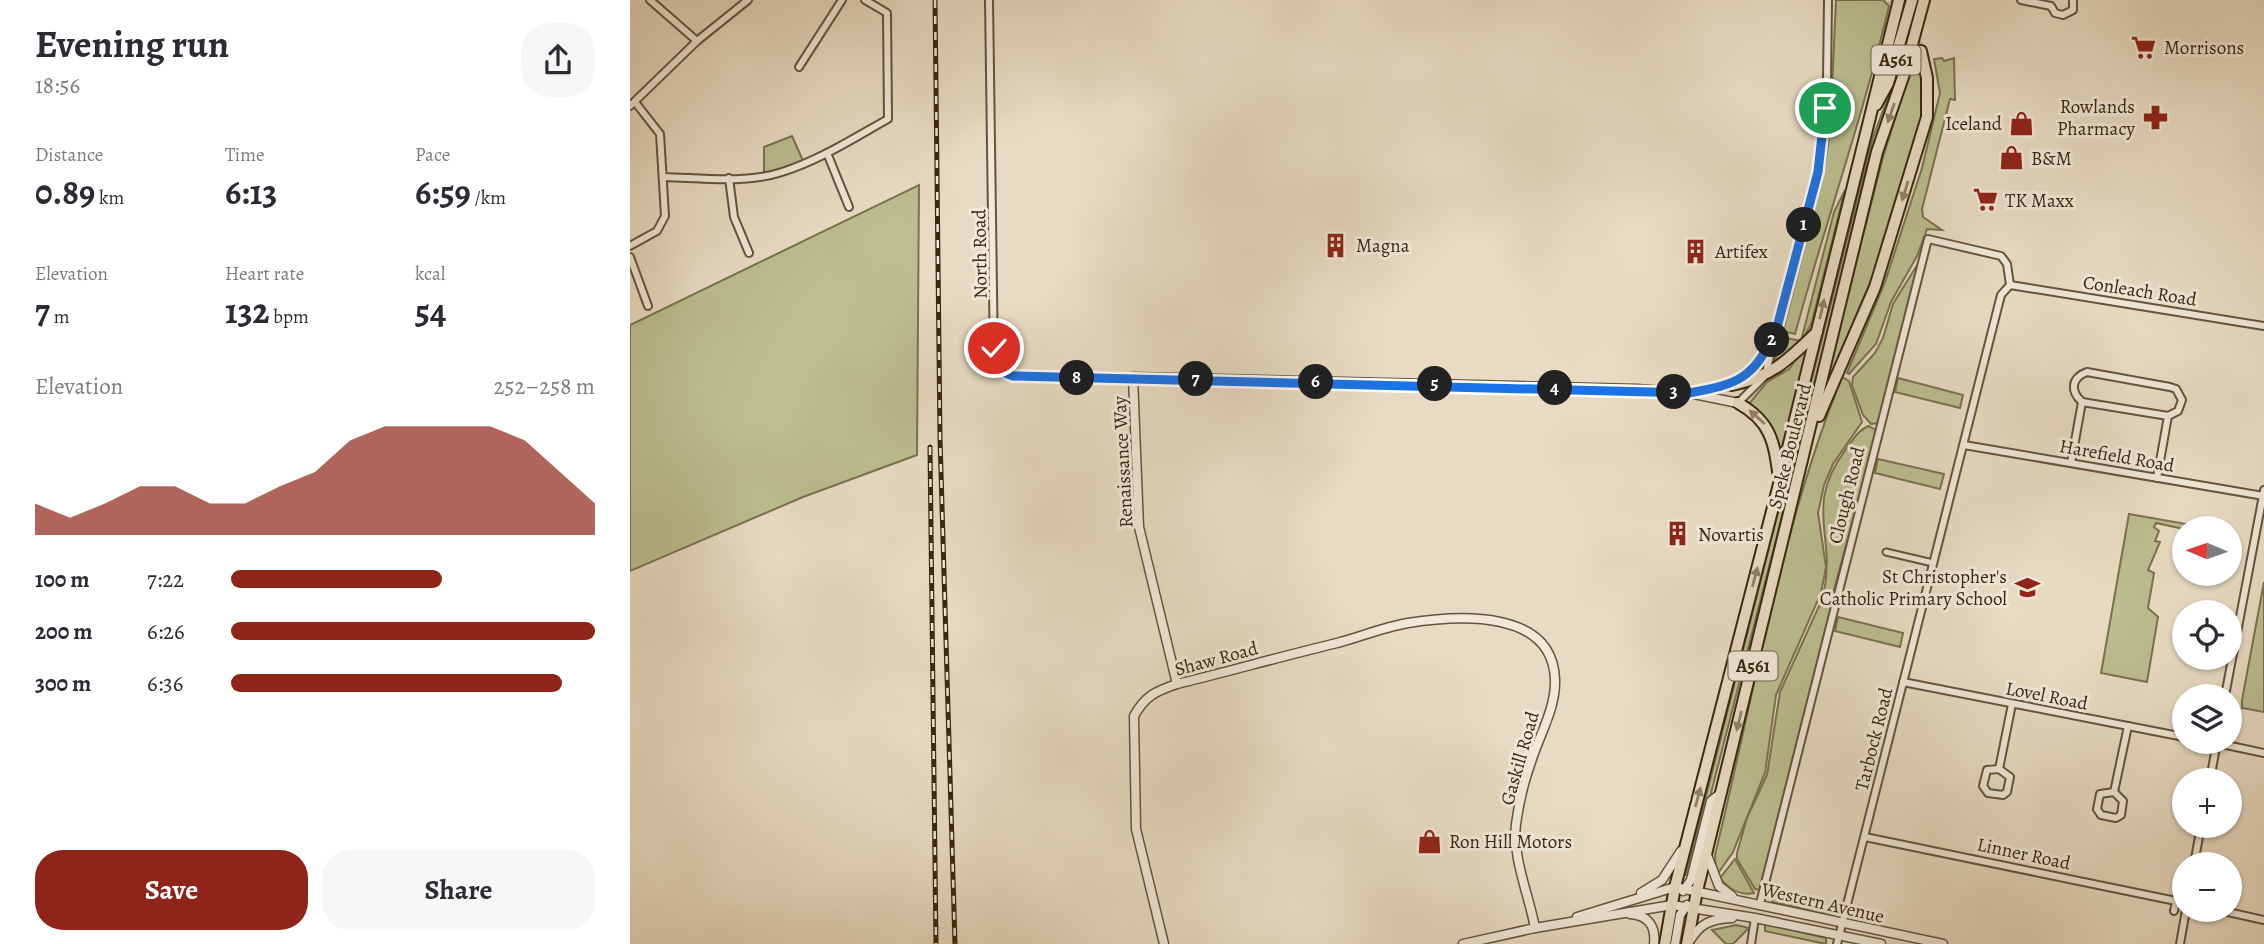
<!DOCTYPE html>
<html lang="en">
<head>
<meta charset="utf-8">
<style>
	:root { --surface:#fff; --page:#f7f7f7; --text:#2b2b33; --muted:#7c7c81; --accent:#8f2418 }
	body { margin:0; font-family:Alegreya,serif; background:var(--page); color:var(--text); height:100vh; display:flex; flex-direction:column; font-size:26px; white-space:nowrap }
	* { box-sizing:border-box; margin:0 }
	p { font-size:23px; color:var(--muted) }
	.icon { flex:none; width:38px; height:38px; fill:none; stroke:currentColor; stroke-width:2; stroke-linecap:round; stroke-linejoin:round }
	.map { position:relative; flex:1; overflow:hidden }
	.side { display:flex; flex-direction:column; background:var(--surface); width:630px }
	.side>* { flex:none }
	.needle { width:46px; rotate:272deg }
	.fabs { position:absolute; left:1542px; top:516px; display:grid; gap:14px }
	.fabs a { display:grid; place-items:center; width:70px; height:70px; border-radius:50%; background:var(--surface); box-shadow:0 2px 5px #0004; font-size:35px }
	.pin { position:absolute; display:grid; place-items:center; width:60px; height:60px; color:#fff; margin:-30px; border:4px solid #fff; border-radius:50%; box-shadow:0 2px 7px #0007 }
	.km { position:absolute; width:35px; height:35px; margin:-18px; border-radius:50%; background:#222; color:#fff; font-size:19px; line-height:35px; text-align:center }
	.round { display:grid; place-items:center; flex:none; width:74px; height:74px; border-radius:28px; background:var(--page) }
	.summary { display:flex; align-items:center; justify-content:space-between; height:119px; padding:0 35px }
	h1 { font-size:38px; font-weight:700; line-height:52px }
	.figures { display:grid; grid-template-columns:repeat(3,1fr); gap:10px; height:119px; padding:7px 35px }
	.figures div { display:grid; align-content:center }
	.figures b { font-size:35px; font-weight:700 }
	.figures small { font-size:19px; font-weight:400 }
	.figures p { font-size:19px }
	.chart { height:196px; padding:14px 35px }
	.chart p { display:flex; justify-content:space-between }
	.chart svg { width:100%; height:126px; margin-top:7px; fill:var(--accent); opacity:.7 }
	.cta { display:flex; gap:14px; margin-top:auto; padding:14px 35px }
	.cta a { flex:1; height:80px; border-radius:28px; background:var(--accent); color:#fff; font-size:28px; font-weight:700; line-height:80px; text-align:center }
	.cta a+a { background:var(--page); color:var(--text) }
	ul { padding:0 35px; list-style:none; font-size:23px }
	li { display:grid; grid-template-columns:112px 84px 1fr; align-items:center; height:52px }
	li i { height:18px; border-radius:9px; background:var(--accent) }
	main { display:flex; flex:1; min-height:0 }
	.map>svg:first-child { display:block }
	.green { fill:#bbbe90; stroke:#7a7250; stroke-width:2 }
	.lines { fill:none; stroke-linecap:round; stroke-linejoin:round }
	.trunk-tunnel { stroke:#c6b79f; stroke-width:10; stroke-dasharray:10 5; stroke-linecap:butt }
	.pedestrian-casing { stroke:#65543d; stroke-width:9 }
	.minor-casing { stroke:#65543d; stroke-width:10 }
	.tertiary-casing { stroke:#65543d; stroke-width:11 }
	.trunk-casing { stroke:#392710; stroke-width:14 }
	.pedestrian { stroke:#f1e8d8; stroke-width:5 }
	.minor { stroke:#f1e8d8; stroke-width:6 }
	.tertiary { stroke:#f1e8d8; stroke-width:8 }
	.trunk { stroke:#e9dbc3; stroke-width:10 }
	.rail-casing { stroke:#392710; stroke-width:5 }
	.rail { stroke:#f1e8d8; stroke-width:2.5; stroke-dasharray:8; stroke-linecap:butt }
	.oneway { fill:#91816a }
	.route-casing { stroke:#fff; stroke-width:14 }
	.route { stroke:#1a73e8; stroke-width:9 }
	.labels { text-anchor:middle; stroke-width:6; stroke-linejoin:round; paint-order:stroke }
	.shield { fill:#f1e8d8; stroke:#70614c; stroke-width:2 }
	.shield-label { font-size:18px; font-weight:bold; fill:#392710 }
	.poi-label { font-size:19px; fill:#392710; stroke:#f1e8d8; text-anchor:start }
	.street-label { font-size:19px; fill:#392710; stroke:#f1e8d8 }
</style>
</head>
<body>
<main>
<section class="side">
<div class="summary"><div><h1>Evening run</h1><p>18:56</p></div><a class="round"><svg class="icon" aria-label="share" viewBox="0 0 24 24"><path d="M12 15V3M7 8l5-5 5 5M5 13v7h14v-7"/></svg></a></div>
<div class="figures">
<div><p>Distance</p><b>0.89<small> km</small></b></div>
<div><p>Time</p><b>6:13</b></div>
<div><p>Pace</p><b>6:59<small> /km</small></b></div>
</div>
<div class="figures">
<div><p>Elevation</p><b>7<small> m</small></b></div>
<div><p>Heart rate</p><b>132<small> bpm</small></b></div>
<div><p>kcal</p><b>54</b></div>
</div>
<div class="chart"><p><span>Elevation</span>252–258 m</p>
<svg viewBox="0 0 160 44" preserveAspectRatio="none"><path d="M0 44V33L10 38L20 33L30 27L40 27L50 33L60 33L70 27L80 22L90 11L100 6L110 6L120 6L130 6L140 11L150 22L160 33V44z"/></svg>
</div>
<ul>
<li><b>100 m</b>7:22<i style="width:58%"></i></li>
<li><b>200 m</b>6:26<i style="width:100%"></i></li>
<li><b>300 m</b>6:36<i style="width:91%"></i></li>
</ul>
<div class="cta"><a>Save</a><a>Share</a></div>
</section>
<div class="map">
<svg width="1634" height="944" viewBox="0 0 1634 944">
	<rect width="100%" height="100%" fill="#e9dbc3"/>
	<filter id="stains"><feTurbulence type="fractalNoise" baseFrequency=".00286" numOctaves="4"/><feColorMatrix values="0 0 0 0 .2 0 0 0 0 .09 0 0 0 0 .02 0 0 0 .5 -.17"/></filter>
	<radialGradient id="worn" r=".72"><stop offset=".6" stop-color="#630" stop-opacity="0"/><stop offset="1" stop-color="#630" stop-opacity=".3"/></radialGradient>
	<g class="green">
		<path d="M1206 0H1253L1259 6C1233 117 1195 224 1165 334L1153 331 1194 172 1200 131Z"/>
		<polygon points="1275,53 1240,173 1060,875 1056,875 1243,137"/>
		<polygon points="1286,53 1295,89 1291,117 1255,247 1191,399 1253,157"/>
		<polygon points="1312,58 1314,61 1324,58 1325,100 1320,99 1292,209 1293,217 1312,230 1297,229 1287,256 1261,302 1246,344 1219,374 1217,373 1255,282 1292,168 1310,93 1304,59"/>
		<polygon points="162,136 174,163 134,176 134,147"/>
		<polygon points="289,185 287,455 173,497 0,571 0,325"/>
		<polygon points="1215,190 1182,322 1169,347 1142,372 1151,337 1171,341 1204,212"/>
		<polygon points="1289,262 1249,423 1241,424 1233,415 1222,385 1223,377 1245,353 1253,338 1263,304"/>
		<polygon points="1181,340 1153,454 1139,423 1118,405 1137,382 1159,369"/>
		<path d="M1212 377 1219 381 1232 422 1203 464 1194 485 1188 513 1196 567 1191 593 1146 695 1135 773 1103 852 1089 872 1086 870 1085 855C1124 696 1150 530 1212 377Z"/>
		<polygon points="1268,378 1333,395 1330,408 1265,392"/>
		<path d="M1239 426 1247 431 1201 601 1194 592C1206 532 1173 508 1216 449 1223 440 1229 429 1239 426Z"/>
		<polygon points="1248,459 1314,474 1310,489 1245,473"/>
		<polygon points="1499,514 1556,524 1554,529 1526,523 1524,527 1529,531 1525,541 1530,542 1518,570 1524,573 1518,608 1528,617 1517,682 1471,673"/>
		<polygon points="1634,582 1634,712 1612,708 1612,700"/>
		<polygon points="1195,604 1201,608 1130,890 1125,889 1107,859 1107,853 1117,818 1137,775 1150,692 1189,606"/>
		<polygon points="1208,617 1273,633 1270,647 1205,631"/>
		<path d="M1105 859 1124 893C1110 896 1098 888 1090 878Z"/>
		<polygon points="1144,897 1202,910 1201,915 1142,902"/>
		<polygon points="1135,924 1196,938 1196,944 1135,931"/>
		<polygon points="1106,925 1119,928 1103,944 1096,944 1082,930"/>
	</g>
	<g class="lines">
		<polyline class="trunk-tunnel" points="1262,0 1291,51"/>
		<defs>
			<polyline id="pedestrian" points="1256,552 1303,563"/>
			<g id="minor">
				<polyline points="20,0 67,41"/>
				<polyline points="359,0 364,362 370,372 383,376 503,377"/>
				<polyline points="1391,0 1421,6 1425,13 1433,15 1443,10 1443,0"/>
				<polyline points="169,67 212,0"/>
				<polyline points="0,106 67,41 118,0"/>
				<polyline points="197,153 219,207"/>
				<path d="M34 177C71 178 116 184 152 172 190 160 224 138 258 119L257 13 235 0"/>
				<polyline points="99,178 104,217 119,253"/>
				<polyline points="0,246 27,231 35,216 30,134 5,102"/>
				<polyline points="0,257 18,306"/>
				<polyline points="1380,285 1634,326"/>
				<polyline points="1107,381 1135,354 1142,339"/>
				<polyline points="1108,403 1135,376 1188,171 1197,81 1198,0"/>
				<polyline points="1334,445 1634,496"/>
				<polyline points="1441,463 1452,402"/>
				<path d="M1527 478 1538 416 1452 402C1440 391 1441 378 1457 372L1540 387 1546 389 1552 400 1548 411 1538 416"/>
				<polyline points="1273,682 1554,737"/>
				<polyline points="1595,696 1634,490"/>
				<polyline points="1582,742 1634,753"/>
				<polyline points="1369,769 1357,770 1353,786 1358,793 1373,795 1377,792 1380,777 1369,769 1382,704"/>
				<polyline points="1580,780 1587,742"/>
				<polyline points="1484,792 1493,801 1491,815 1486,818 1471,815 1467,809 1470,794 1484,792 1498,726"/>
				<polyline points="1235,837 1546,901"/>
				<polyline points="1564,864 1571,826"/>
				<polyline points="1130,903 1298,239 1371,256 1377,264 1380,285"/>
				<polyline points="1589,910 1634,920"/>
				<polyline points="1544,911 1548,893"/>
				<polyline points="1121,944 1125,918"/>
				<polyline points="1207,944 1371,295 1380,285"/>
				<polyline points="1550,944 1556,910"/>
			</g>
			<g id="tertiary">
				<polyline points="1062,392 1102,385"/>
				<polyline points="547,684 509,527 503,377 1007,389 1059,393 1108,403"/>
				<polyline points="1077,855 1089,886 1102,896"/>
				<polyline points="1053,891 1061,880 1081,801 1091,793"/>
				<polyline points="1011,893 1032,880 1051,851"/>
				<path d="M1000 914C1018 915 1026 926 1024 944"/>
				<polyline points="947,917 1045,887 1313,944"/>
				<path d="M1059 942C1070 923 1081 919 1102 918"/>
				<path d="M534 944 506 829 504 716C515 696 526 691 547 684 600 671 653 656 707 643 730 637 754 627 778 623 829 615 923 609 925 680 926 708 909 736 901 762 894 781 889 803 886 824 882 857 899 895 905 928"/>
				<polyline points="833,944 905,928 1042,905 1125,918 1251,944"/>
				<polyline points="1045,944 1050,915 1057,905"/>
			</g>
			<g id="trunk">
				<polyline points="1246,105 1258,83 1282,0"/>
				<path d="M1102 385C1143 376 1158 360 1187 332"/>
				<path d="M1108 403C1142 422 1144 443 1149 478"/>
				<polyline points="1189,416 1245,287 1297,117 1297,78 1291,51"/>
				<polyline points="1035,944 1045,887 1149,484 1269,0"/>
				<polyline points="1057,944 1067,891 1247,152 1274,74 1294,0"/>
			</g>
		</defs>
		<use href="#pedestrian" class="pedestrian-casing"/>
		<use href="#minor" class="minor-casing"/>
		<use href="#tertiary" class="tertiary-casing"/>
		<use href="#trunk" class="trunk-casing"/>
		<use href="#pedestrian" class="pedestrian"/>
		<use href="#minor" class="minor"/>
		<use href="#tertiary" class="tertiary"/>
		<use href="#trunk" class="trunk"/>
		<defs>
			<g id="rail">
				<polyline points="305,0 310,438 325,944"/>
				<polyline points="300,447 306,944"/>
			</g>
		</defs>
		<use href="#rail" class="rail-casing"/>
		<use href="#rail" class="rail"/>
	</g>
	<defs><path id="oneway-solid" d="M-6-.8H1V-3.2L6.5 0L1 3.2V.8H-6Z" transform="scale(1.75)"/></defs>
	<g class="oneway">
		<use href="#oneway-solid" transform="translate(1261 113) rotate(109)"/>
		<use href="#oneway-solid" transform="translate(1275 191) rotate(107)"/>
		<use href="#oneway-solid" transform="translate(1192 309) rotate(-77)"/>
		<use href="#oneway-solid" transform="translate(1127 417) rotate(-138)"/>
		<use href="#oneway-solid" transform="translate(1125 577) rotate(-75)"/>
		<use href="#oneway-solid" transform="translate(1109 721) rotate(104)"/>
		<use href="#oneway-solid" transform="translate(1068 797) rotate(-75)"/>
	</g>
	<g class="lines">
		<defs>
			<path id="route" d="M364 348C365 364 367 371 383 376L1059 393C1109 384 1123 379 1146 331L1188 172 1195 108"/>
		</defs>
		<use href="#route" class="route-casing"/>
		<use href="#route" class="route"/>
	</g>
	<defs>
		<symbol id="supermarket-bare" viewBox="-9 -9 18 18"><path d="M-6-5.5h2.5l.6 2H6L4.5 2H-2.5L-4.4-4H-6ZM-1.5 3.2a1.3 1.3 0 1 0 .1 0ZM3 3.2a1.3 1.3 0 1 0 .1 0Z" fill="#8f2418" stroke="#f1e8d8" stroke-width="2.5" paint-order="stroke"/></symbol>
		<symbol id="pharmacy-bare" viewBox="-9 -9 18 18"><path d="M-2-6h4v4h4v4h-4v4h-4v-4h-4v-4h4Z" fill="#8f2418" stroke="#f1e8d8" stroke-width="2.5" paint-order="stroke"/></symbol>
		<symbol id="shop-bare" viewBox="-9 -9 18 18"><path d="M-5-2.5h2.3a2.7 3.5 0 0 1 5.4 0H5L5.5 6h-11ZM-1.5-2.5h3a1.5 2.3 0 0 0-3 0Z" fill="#8f2418" stroke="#f1e8d8" stroke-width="2.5" paint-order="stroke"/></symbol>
		<symbol id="building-bare" viewBox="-9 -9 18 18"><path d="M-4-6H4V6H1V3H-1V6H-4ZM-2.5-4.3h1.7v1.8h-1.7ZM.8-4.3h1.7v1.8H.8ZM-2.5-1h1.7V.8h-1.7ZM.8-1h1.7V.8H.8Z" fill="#8f2418" stroke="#f1e8d8" stroke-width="2.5" paint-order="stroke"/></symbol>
		<symbol id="school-bare" viewBox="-9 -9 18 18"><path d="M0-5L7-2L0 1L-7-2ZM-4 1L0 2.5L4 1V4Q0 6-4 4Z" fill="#8f2418" stroke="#f1e8d8" stroke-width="2.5" paint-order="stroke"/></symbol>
	</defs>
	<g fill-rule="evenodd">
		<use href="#supermarket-bare" x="1496" y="30" width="35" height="35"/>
		<use href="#pharmacy-bare" x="1508" y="100" width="35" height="35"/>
		<use href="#shop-bare" x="1374" y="106" width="35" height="35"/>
		<use href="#shop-bare" x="1364" y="140" width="35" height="35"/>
		<use href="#supermarket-bare" x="1338" y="182" width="35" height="35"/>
		<use href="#building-bare" x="688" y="228" width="35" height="35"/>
		<use href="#building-bare" x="1048" y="234" width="35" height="35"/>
		<use href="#building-bare" x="1030" y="516" width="35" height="35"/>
		<use href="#school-bare" x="1380" y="570" width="35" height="35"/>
		<use href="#shop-bare" x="782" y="824" width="35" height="35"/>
	</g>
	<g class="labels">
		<g class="shield">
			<rect x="1241.5" y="45.5" width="49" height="29" rx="5"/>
			<rect x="1098.5" y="651.5" width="49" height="29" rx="5"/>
		</g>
		<g class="shield-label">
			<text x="1266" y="66">A561</text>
			<text x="1123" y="672">A561</text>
		</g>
		<g class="poi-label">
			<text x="1534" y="54">Morrisons</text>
			<text x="1505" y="113" text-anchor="end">Rowlands<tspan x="1505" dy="22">Pharmacy</tspan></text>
			<text x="1372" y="130" text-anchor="end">Iceland</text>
			<text x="1401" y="165">B&amp;M</text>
			<text x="1375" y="207">TK Maxx</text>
			<text x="726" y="252">Magna</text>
			<text x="1085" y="258">Artifex</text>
			<text x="1068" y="541">Novartis</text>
			<text x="1377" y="583" text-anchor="end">St Christopher's<tspan x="1377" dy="22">Catholic Primary School</tspan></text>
			<text x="819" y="848">Ron Hill Motors</text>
		</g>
		<g class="street-label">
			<text transform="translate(349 254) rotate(-91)" y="7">North Road</text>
			<text transform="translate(1510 290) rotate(9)" y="7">Conleach Road</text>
			<text transform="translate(1159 446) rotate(-76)" y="7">Speke Boulevard</text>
			<text transform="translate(1487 455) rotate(10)" y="7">Harefield Road</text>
			<text transform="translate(492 462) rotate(-93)" y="7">Renaissance Way</text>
			<text transform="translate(1216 495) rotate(-76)" y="7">Clough Road</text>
			<text transform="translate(586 658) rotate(-15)" y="7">Shaw Road</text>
			<text transform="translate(1417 695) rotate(11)" y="7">Lovel Road</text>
			<text transform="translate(1243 739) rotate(-76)" y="7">Tarbock Road</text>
			<text transform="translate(889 758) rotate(-74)" y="7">Gaskill Road</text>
			<text transform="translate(1394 853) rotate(12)" y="7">Linner Road</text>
			<text transform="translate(1193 902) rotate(13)" y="7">Western Avenue</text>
		</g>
	</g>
	<rect width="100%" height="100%" filter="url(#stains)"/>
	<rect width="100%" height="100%" fill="url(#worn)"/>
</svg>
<div class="fabs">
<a><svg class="needle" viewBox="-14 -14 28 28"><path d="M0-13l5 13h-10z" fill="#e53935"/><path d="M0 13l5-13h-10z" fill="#7c7c81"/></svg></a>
<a><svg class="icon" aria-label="locate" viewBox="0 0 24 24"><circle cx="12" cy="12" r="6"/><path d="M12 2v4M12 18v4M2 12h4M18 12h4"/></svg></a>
<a><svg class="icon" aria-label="layers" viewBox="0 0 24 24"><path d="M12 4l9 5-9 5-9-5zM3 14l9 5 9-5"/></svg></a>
<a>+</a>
<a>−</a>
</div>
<div class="pin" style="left:1195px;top:108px;background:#1e9e55"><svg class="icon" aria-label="arrive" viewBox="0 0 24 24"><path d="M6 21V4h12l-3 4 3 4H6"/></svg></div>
<div class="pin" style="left:364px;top:348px;background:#d93025"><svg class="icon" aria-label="check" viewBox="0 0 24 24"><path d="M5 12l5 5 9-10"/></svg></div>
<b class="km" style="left:1174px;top:225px">1</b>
<b class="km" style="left:1142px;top:340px">2</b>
<b class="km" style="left:1044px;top:392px">3</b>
<b class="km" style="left:925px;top:388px">4</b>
<b class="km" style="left:805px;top:384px">5</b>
<b class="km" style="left:686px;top:382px">6</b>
<b class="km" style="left:566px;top:379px">7</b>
<b class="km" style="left:447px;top:378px">8</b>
</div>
</main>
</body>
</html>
